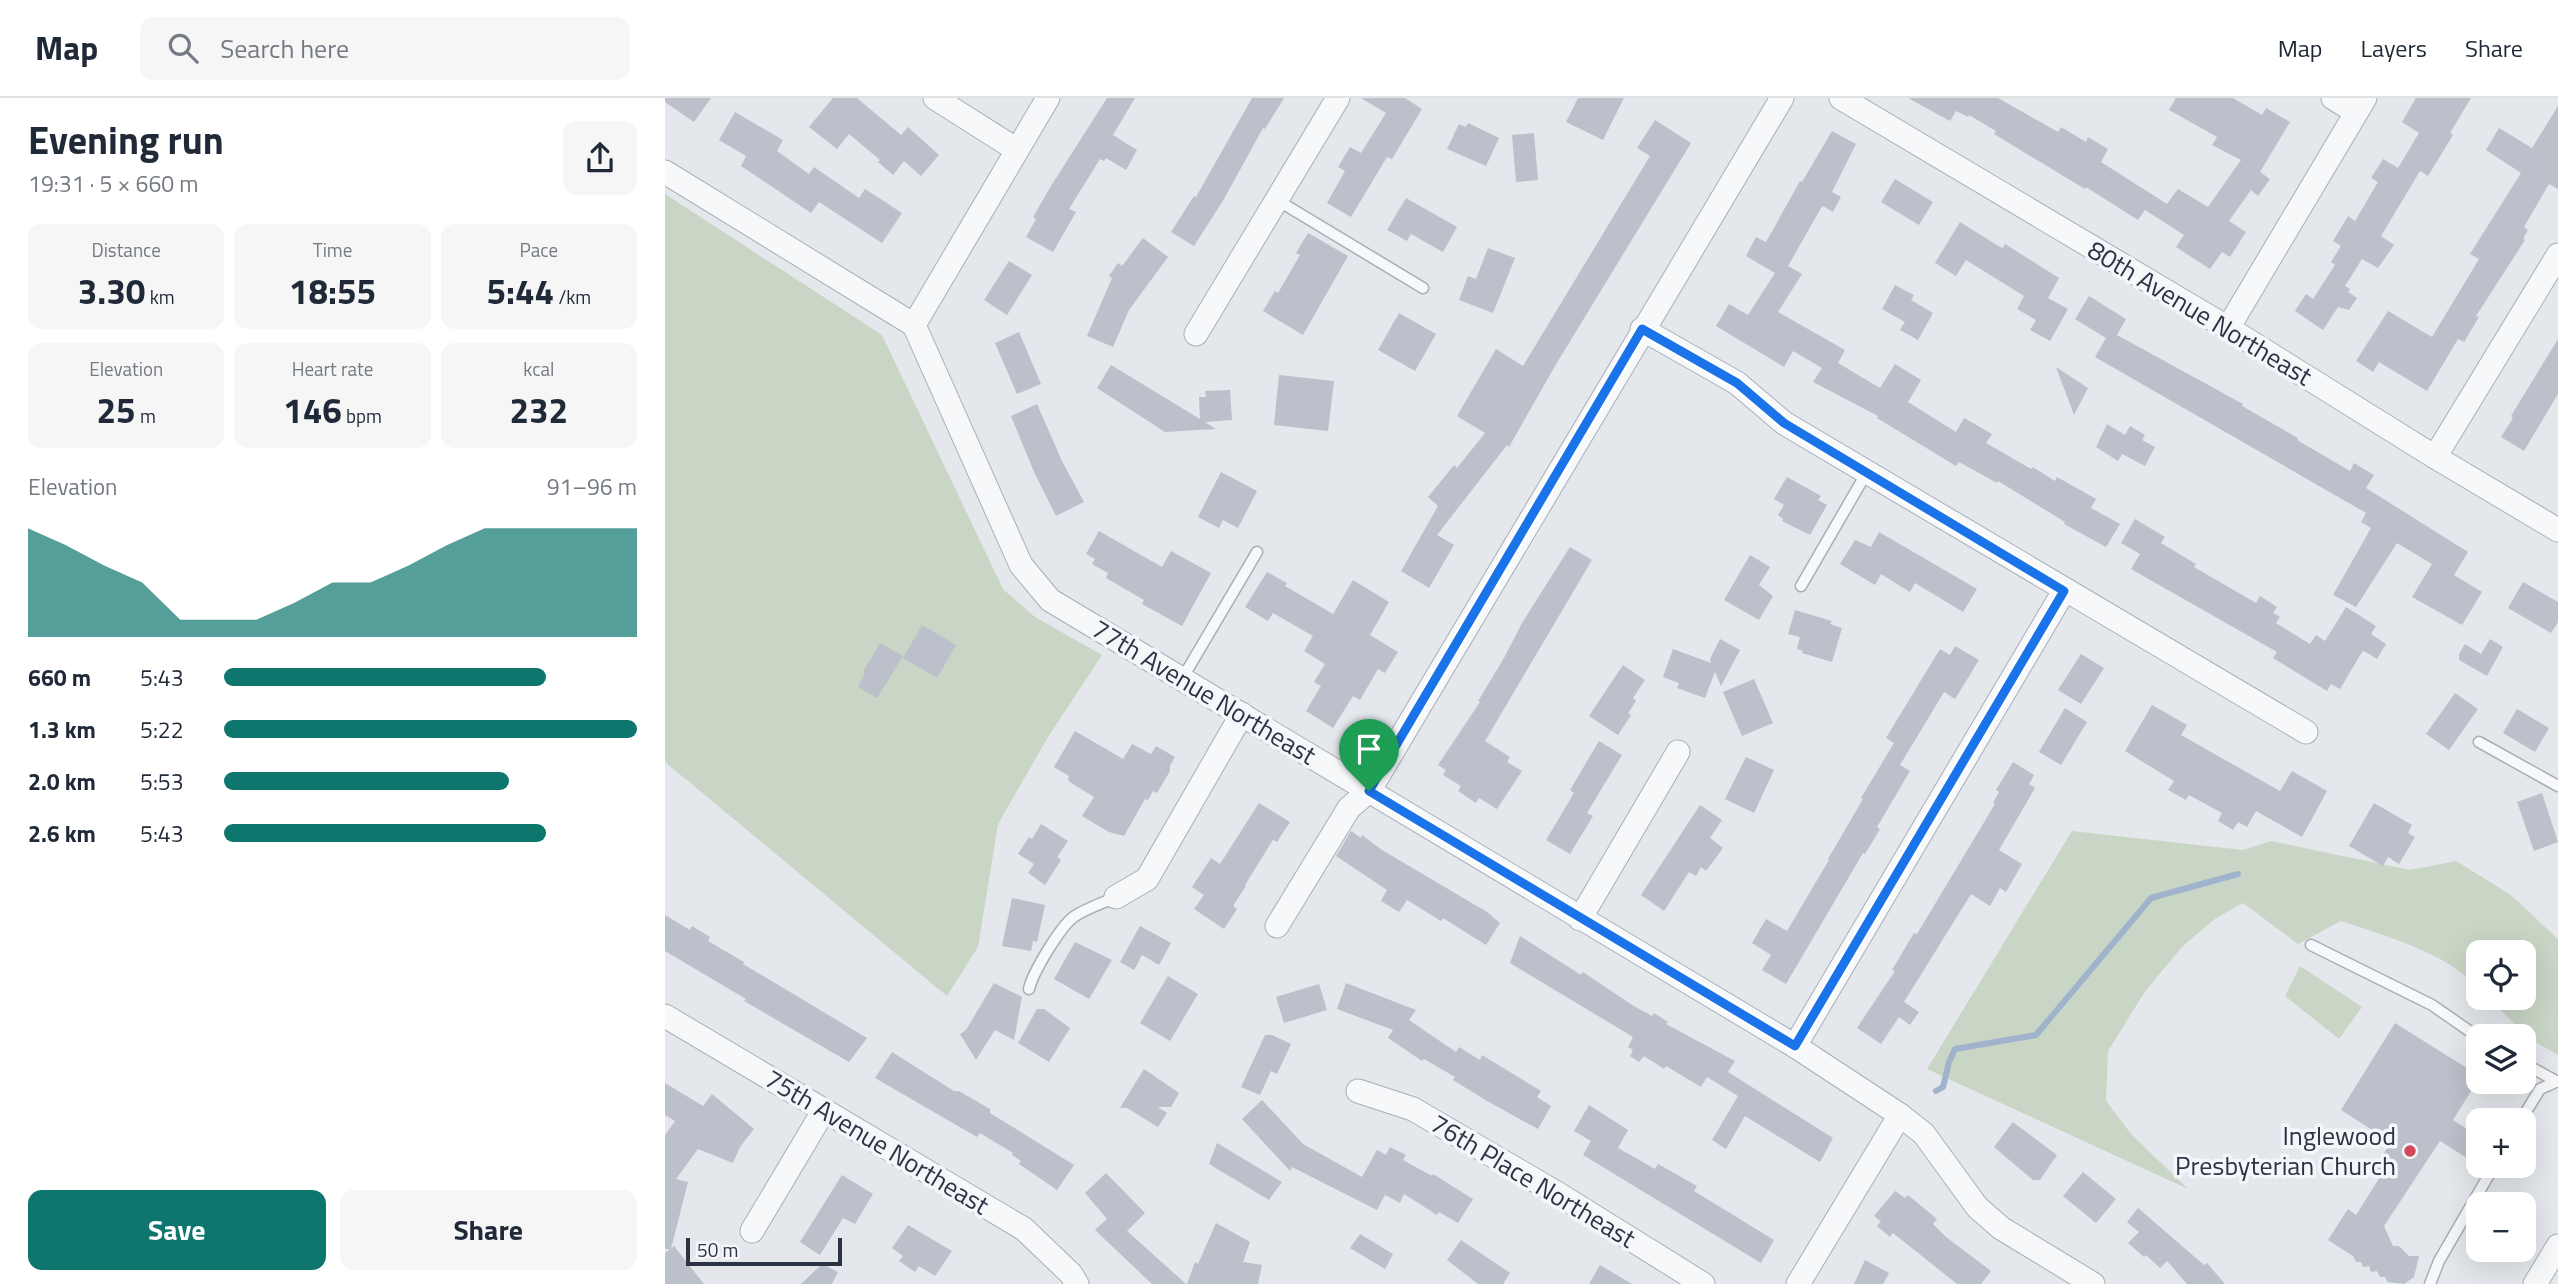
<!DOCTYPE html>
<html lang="en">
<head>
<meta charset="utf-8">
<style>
	:root { --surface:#fff; --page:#f6f6f7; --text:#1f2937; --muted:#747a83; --line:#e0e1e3; --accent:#0f766e }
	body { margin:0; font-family:"Titillium Web",sans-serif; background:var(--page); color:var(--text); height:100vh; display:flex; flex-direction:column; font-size:26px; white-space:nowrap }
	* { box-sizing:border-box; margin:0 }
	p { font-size:23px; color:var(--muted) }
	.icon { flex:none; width:38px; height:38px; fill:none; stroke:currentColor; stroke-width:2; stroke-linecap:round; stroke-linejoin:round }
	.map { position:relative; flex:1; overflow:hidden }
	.sheet { display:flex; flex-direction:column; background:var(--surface); width:665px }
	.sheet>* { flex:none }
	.tools { position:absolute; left:1801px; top:842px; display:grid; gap:14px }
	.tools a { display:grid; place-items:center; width:70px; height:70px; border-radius:14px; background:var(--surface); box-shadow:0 7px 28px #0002; font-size:35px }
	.scale { position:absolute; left:21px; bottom:18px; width:156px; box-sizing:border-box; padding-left:7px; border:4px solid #2b3445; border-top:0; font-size:19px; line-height:24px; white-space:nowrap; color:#2b3445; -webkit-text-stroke:5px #f4f6f9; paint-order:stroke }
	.pin { position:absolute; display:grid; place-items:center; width:60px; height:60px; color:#fff; margin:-72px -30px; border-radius:50% 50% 50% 0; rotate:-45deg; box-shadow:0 0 7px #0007 }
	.pin .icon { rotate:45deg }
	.round { display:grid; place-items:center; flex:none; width:74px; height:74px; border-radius:14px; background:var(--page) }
	.headline { display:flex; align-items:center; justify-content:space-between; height:119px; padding:0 28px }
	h1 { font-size:38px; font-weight:700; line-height:52px }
	.stats { display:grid; grid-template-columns:repeat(3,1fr); gap:10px; height:119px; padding:7px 28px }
	.stats div { display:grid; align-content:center; border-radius:14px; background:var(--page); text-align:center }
	.stats b { font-size:35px; font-weight:700 }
	.stats small { font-size:19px; font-weight:400 }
	.stats p { font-size:19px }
	.chart { height:196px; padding:14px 28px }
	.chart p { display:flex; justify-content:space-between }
	.chart svg { width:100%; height:126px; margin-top:7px; fill:var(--accent); opacity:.7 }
	.button { display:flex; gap:14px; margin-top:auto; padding:14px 28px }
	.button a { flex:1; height:80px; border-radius:14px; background:var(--accent); color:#fff; font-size:28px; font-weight:700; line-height:80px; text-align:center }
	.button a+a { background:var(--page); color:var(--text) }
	ul { padding:0 28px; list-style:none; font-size:23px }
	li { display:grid; grid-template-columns:112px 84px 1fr; align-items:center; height:52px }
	li i { height:18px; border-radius:9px; background:var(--accent) }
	header { display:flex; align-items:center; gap:42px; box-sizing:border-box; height:98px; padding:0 35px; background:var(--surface); border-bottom:2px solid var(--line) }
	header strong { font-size:33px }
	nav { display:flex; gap:38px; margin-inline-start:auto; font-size:24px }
	.search { width:490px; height:63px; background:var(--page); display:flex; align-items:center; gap:18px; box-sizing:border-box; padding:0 24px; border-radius:14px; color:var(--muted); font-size:26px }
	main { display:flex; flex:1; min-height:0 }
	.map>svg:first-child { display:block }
	.green { fill:#c9d6c5 }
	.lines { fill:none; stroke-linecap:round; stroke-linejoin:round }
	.stream { stroke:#9fb4cc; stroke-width:6 }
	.building { fill:#bbc0ca }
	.lane-casing { stroke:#a9aeb7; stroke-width:13 }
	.street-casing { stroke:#a9aeb7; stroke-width:25 }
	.lane { stroke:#f7f8fa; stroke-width:10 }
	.street { stroke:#f7f8fa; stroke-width:23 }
	.route-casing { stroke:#fff; stroke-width:14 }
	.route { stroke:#1a73e8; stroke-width:9 }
	.poi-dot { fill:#d1495b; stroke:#f4f6f9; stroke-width:2.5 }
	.labels { text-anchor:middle; stroke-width:7; stroke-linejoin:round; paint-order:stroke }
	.street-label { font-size:26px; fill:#2b3445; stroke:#f4f6f9 }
	.poi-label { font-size:26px; fill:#2b3445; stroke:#f4f6f9; text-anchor:end }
</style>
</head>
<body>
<header>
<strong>Map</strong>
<div class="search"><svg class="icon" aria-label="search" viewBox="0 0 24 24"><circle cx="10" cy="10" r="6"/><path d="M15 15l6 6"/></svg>Search here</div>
<nav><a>Map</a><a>Layers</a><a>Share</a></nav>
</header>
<main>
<section class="sheet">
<div class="headline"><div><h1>Evening run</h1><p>19:31 · 5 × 660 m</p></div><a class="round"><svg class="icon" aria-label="share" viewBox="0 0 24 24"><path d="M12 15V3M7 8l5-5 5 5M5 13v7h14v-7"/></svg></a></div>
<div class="stats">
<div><p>Distance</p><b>3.30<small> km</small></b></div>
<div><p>Time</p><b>18:55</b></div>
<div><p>Pace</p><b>5:44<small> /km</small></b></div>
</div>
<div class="stats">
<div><p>Elevation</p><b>25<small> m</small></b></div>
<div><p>Heart rate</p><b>146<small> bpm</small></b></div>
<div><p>kcal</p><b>232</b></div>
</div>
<div class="chart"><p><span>Elevation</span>91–96 m</p>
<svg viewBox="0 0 160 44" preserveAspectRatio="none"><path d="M0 44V6L10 12L20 19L30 25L40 38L50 38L60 38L70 32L80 25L90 25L100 19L110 12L120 6L130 6L140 6L150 6L160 6V44z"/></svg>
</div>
<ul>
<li><b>660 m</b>5:43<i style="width:78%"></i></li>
<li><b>1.3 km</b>5:22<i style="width:100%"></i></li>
<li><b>2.0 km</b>5:53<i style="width:69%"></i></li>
<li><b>2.6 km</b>5:43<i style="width:78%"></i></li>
</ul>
<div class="button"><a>Save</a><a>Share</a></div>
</section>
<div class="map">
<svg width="1893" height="1186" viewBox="0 0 1893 1186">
	<rect width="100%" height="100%" fill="#e4e7ec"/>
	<g class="green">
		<polygon points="0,96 217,237 338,491 370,519 437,557 383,639 333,726 313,849 282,898 0,664"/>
		<path d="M1407 733 1578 752 1606 743 1745 772 1791 763 1846 797 1893 841V957L1863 940 1824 900H1858V854H1813V889C1779 854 1721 838 1676 823L1633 846 1578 805 1551 820 1517 849 1481 892 1443 953 1441 1003 1467 1037 1523 1091 1262 971Z"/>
		<polygon points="1635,868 1697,909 1674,941 1620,898"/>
	</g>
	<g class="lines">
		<polyline class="stream" points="1271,993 1278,989 1284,964 1290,951 1371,937 1486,800 1573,776"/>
	</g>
	<g class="building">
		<polygon points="0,0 46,0 29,24 0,4"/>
		<polygon points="168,0 192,0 236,37 243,29 274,57 256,78 239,63 228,77 213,64 215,62 184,36 172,51 144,29"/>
		<polygon points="442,0 470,0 448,37 472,52 461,72 441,60 439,63 435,61 404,111 411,114 388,154 361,139 371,121 368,119 386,88"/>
		<polygon points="587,0 619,0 600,31 598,30 559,101 529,148 506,134 529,98 531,99"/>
		<polygon points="696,0 740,0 757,11 727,61 722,59 686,119 662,105 680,73 673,69 685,49 696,55 721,15"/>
		<polygon points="913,0 959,0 938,42 901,24"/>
		<polygon points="1243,0 1333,0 1393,34 1396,29 1421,44 1423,39 1443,51 1436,64 1502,106 1513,91 1543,109 1576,62 1547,47 1552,39 1504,12 1511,0 1568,0 1597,17 1601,10 1625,24 1595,74 1605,81 1593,98 1586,92 1564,123 1581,134 1565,159 1557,154 1545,171 1511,149 1519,137 1480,112 1473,122 1421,89 1420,91 1329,36 1331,33 1304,17 1303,19 1291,13 1285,23"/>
		<polygon points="1751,0 1806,0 1785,35 1788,37 1763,78 1755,73 1716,138 1729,147 1713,170 1697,161 1680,188 1685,191 1683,194 1692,200 1684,212 1673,209 1658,232 1630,213 1641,196 1648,201 1670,167 1666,164 1676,148 1668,143 1683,118 1690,123 1713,84 1706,80 1718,61 1733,70 1754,35 1737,24"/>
		<polygon points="1893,8 1893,91 1884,86 1859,129 1863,132 1858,141 1860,142 1811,218 1814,219 1799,244 1793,241 1762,293 1714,264 1708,274 1691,263 1723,213 1767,239 1814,161 1805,156 1856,75 1821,52 1834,30 1867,50"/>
		<polygon points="70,14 118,42 112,53 144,76 149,69 194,100 200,91 237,115 217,145 154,104 146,115 76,68 81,58 54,42"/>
		<polygon points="990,22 1026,45 890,268 844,349 842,347 772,437 789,447 764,490 736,473 773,408 763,399 789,367 792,370 820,335 792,318 831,251 858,268 985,58 972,50"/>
		<polygon points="803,25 834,40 821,68 782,51 794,26 801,29"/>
		<polygon points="1167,33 1191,46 1167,94 1176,99 1168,114 1158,108 1156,110 1123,168 1137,176 1113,214 1180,252 1173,265 1215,290 1230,266 1256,282 1243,304 1291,334 1299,320 1327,336 1321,345 1366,371 1368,369 1390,383 1392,379 1431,401 1426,410 1455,426 1441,449 1399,426 1400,424 1333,383 1332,385 1294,364 1291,368 1212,320 1213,318 1148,284 1157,270 1128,253 1119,269 1051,228 1064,206 1083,217 1110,175 1081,158 1091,139 1101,144 1135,83 1137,84"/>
		<polygon points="869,35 873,82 851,84 847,37"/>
		<polygon points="1230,81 1268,104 1254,127 1216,104"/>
		<polygon points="741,100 792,129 778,154 746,136 742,143 722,132"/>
		<polygon points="1295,124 1335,149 1338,150 1340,146 1394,180 1383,200 1403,211 1385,243 1365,232 1371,222 1352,211 1359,198 1301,162 1291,178 1270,165"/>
		<polygon points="643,135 683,158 638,237 598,213 610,193 613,195 635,157 631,155"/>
		<polygon points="478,140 503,159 464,212 448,249 422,238 447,180 444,178 453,165 457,168"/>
		<polygon points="823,150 850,160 828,215 794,202 803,178 811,181"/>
		<polygon points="344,163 367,177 342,217 319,202"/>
		<polygon points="1230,187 1249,197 1246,202 1268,215 1253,242 1235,232 1240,224 1217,211"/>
		<polygon points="1424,198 1461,221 1452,237 1578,306 1577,308 1633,340 1632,342 1685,373 1689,365 1709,377 1701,390 1803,454 1789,477 1817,494 1797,527 1747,499 1767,466 1732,445 1691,509 1668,497 1706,430 1696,424 1701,415 1430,259 1441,240 1410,221"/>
		<polygon points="734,215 771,236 750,273 713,252"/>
		<polygon points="354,234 376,286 352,296 330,245"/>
		<polygon points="1893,241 1893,296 1859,353 1836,339 1848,320 1846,318"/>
		<polygon points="446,267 535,321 534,299 541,299 540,293 565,292 567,322 540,324 551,331 500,334 432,290"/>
		<polygon points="1391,269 1423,290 1409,317"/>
		<polygon points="614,277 669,283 663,333 609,327"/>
		<polygon points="372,306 397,363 419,404 391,418 369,374 346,318"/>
		<polygon points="1442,326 1460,337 1465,328 1480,337 1477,342 1490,349 1480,368 1457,356 1453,363 1431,349"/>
		<polygon points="556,374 592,393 573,430 558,422 554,430 533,419"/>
		<polygon points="1122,379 1156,398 1153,402 1162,407 1145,437 1117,423 1118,421 1113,417 1119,407 1109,401"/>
		<polygon points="1470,421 1500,439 1496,445 1531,466 1529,469 1591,505 1595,498 1612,509 1608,515 1615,519 1611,525 1645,546 1651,537 1660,543 1681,509 1711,528 1706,536 1721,546 1712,561 1699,553 1697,554 1675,591 1666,586 1662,593 1608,560 1612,554 1466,471 1475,456 1456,445"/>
		<polygon points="434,433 497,469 506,453 546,475 517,528 477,506 479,502 441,480 443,475 427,466 430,461 421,456"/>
		<polygon points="1214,434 1312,491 1298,514 1250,485 1245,494 1216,476 1210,487 1175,466 1190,442 1206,449"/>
		<polygon points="905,449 927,462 820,643 845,659 842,664 857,673 832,711 814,700 811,705 793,693 796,688 778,677 781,672 773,667 815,604 813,603 839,560 857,525"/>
		<polygon points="1085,457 1105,469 1094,487 1108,498 1094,522 1059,502"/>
		<polygon points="602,474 622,485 620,488 668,516 688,482 724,504 705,537 733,554 720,575 713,571 695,602 688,598 668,630 641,613 656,588 649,584 660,566 639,553 648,538 608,515 603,523 580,509"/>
		<polygon points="1858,484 1893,504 1893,524 1886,535 1843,510"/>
		<polygon points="1130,512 1167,523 1165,526 1177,530 1167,564 1137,555 1138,553 1132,551 1135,539 1123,536"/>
		<polygon points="257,527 291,547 272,580 238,560"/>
		<polygon points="1055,541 1075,552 1056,588 1050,574 1040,600 1012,590 1014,585 998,579 1008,551 1046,565 1045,561"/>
		<polygon points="1825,541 1838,549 1822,578 1794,562 1794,556 1800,546 1816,556"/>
		<polygon points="215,545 238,558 212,600 193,589 200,575 198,574"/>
		<polygon points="1290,548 1314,562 1290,601 1279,594 1235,667 1245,673 1212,729 1215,731 1200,756 1198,755 1121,886 1097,872 1106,857 1087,845 1101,821 1122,833 1164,762 1163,761 1198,701 1196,700 1229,645 1221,640 1275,551 1285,557"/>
		<polygon points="1416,556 1439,570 1416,606 1393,592"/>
		<polygon points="958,567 980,582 968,600 971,603 963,615 966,617 953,637 924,618"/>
		<polygon points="1089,581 1108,625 1077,638 1058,594"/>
		<polygon points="1790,595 1813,611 1784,652 1761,636"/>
		<polygon points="1487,607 1522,627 1516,637 1615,693 1627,673 1662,693 1637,739 1591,713 1582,729 1573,724 1568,732 1553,723 1557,715 1524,697 1521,702 1503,692 1509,683 1460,653"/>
		<polygon points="1400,610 1422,624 1396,667 1374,654"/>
		<polygon points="1852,611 1884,630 1870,654 1838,635"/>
		<polygon points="410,633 458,661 467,646 486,656 491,648 510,659 505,668 505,673 492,695 488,693 483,702 480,701 459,738 444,734 417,718 429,699 405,684 403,681 404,678 389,669"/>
		<polygon points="934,643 957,657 922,715 928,718 905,756 881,742 909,695 905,692"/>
		<polygon points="1081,659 1109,672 1089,715 1060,701"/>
		<polygon points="1348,664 1369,677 1364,686 1370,690 1334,752 1357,766 1341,794 1335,790 1325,808 1306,796 1239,904 1254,914 1245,927 1234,919 1216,946 1192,930 1230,873 1227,872 1249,835 1252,836 1330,706 1328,705 1334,694 1331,692"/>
		<polygon points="1877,695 1893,744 1869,753 1852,704"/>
		<polygon points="594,705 625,724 612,744 608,742 580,787 581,788 568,808 572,811 559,831 529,811 539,797 527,789 546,760 555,766"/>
		<polygon points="1709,705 1747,727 1743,735 1750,739 1734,766 1723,759 1718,768 1684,748"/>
		<polygon points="1035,707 1057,722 1045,740 1058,750 1041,773 1036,769 1031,778 1024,774 999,813 976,797"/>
		<polygon points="376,726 403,743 392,759 396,762 380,787 363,775 369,766 353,756 364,739 367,741"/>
		<polygon points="686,733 696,740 697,737 717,752 822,814 835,825 821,847 778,820 776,823 742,802 734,814 716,803 722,792 671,758"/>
		<polygon points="347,800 380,807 372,844 368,843 366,853 337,848"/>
		<polygon points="0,817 25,832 27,828 45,839 43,843 79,864 78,866 202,940 184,964 79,903 81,901 0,853"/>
		<polygon points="475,828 506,845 494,867 477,857 469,872 455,864"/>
		<polygon points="855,838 916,877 918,874 967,907 987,918 989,915 1003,924 1001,926 1070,963 1063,974 1168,1040 1155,1064 1080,1018 1061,1051 1047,1042 1073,998 1042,979 1036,989 1001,968 999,971 979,958 974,964 965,958 968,952 963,949 968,939 845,865"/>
		<polygon points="410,844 447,862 424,901 389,881"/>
		<polygon points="503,878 533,896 505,943 475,925"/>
		<polygon points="329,885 357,899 349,942 330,932 311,962 295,936 301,932"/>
		<polygon points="681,885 751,912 744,922 791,954 794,949 815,962 817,957 876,993 872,999 886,1008 873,1031 822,1003 788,982 790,979 759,961 757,963 723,940 728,932 672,911"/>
		<polygon points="654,886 662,912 619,925 611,899"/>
		<polygon points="372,911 379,911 405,930 384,964 353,945"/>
		<polygon points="1730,925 1813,977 1813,982 1788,1022 1813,1038 1813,1067 1775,1043 1719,1128 1728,1148 1734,1148 1744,1158 1754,1158 1749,1179 1739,1186 1723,1184 1720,1179 1715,1179 1712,1173 1706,1174 1704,1168 1698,1169 1696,1164 1691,1164 1688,1158 1663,1142 1683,1111 1691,1117 1715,1079 1707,1074 1726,1044 1676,1012"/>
		<polygon points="600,937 607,937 626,946 612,976 606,973 595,997 576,989"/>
		<polygon points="227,954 289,993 294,993 325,1011 325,1015 409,1067 392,1092 354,1066 356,1063 347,1057 348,1055 315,1035 312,1039 210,980"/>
		<polygon points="479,971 514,995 506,1009 493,1009 502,1015 493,1029 462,1010 455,1010"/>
		<polygon points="0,985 38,1008 47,996 89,1031 75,1049 68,1065 33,1051 11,1081 23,1084 6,1151 9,1148 39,1186 0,1186 0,1155 5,1151 0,1151 0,1037 10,1023 0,1017"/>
		<polygon points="597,1002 638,1046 697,1079 712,1052 721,1057 725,1049 741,1057 738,1062 767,1078 768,1076 808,1101 793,1125 774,1114 772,1117 739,1096 735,1105 720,1097 712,1112 627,1069 625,1073 577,1021"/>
		<polygon points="924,1007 963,1032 953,1050 990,1071 993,1066 1032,1088 1029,1093 1109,1142 1096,1165 918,1057 926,1043 909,1033"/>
		<polygon points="1348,1024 1392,1057 1375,1082 1368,1082 1329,1049"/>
		<polygon points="552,1045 617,1084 604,1102 544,1066"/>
		<polygon points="1418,1074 1451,1101 1431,1125 1398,1098"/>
		<polygon points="441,1075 480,1115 462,1133 521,1186 487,1186 430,1132 442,1121 420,1095"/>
		<polygon points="177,1077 208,1096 190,1126 178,1120 155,1157 135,1144"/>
		<polygon points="1230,1093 1240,1100 1243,1097 1272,1121 1268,1126 1281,1139 1326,1173 1316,1186 1292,1186 1228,1135 1225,1139 1212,1128 1216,1123 1209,1118"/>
		<polygon points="1473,1110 1539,1167 1542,1165 1560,1186 1522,1186 1502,1163 1495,1170 1481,1157 1479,1159 1463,1145 1474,1134 1462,1124"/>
		<polygon points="551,1125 585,1144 578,1164 597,1167 593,1186 522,1186 530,1164 533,1166"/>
		<polygon points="243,1127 287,1153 270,1178 254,1168 250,1174 234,1163 238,1158 227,1150"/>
		<polygon points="695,1136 728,1156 720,1171 685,1150"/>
		<polygon points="796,1142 845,1175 838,1186 813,1186 782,1162"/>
		<polygon points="1200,1162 1224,1175 1218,1186 1189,1186"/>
		<polygon points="157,1166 173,1174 167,1186 136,1186"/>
		<polygon points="935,1167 967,1186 924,1186"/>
	</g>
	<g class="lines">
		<defs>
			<g id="lane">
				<polyline points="612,102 758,190"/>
				<polyline points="1136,488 1202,374"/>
				<polyline points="517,581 592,454"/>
				<polyline points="1814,644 1893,688"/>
				<polyline points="1646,847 1767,907 1813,939"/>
				<path d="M364 891C368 874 396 827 410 818 422 810 438 805 451 799"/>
				<polyline points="1858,965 1891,983"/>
				<polyline points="1856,1022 1875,991 1893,983"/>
				<polyline points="1765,1186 1774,1163 1829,1068"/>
			</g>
			<g id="street">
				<polyline points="270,0 352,52"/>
				<polyline points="1176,0 1563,230 1770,359 1893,432"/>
				<polyline points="1668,0 1691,14"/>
				<polyline points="0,74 249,227"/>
				<polyline points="249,227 356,467 385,502 1130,948 1235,1017 1259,1036 1312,1109 1336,1130 1428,1186"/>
				<polyline points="249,227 383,0"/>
				<polyline points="1563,230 1700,0"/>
				<polyline points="977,231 1072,285 1119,325 1641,634"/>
				<polyline points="531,236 673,0"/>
				<polyline points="1770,359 1893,157"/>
				<polyline points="451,799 482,781 577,616"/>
				<polyline points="915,821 1013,654"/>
				<polyline points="612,828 684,710 704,693 1117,0"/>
				<polyline points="0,918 359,1131 406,1176 412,1186"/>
				<polyline points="1130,948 1399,493"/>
				<polyline points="693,993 748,1011 895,1097 1038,1186"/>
				<polyline points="87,1133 159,1012"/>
				<polyline points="1133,1186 1235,1017"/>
				<polyline points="1870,1186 1893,1148"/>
			</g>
		</defs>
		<use href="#lane" class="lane-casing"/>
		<use href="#street" class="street-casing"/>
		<use href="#lane" class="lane"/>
		<use href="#street" class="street"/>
	</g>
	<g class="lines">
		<defs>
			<polygon id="route" points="977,231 1072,285 1119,325 1399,493 1130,948 704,693"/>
		</defs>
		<use href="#route" class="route-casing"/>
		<use href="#route" class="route"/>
	</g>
	<circle class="poi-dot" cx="1745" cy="1053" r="7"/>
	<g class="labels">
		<g class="street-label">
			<text transform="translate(1535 215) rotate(31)" y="9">80th Avenue Northeast</text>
			<text transform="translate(539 594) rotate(31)" y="9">77th Avenue Northeast</text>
			<text transform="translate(212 1044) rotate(31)" y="9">75th Avenue Northeast</text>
			<text transform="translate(868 1083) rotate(31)" y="9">76th Place Northeast</text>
		</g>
		<g class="poi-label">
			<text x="1731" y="1047">Inglewood<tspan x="1731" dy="30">Presbyterian Church</tspan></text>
		</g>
	</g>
</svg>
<div class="tools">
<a><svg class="icon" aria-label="locate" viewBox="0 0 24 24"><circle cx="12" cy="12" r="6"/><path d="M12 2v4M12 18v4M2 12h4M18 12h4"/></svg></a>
<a><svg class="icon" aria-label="layers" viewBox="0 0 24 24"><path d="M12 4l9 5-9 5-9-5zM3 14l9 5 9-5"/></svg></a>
<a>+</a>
<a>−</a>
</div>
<div class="scale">50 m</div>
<div class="pin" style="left:704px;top:693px;background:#1e9e55"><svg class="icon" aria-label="arrive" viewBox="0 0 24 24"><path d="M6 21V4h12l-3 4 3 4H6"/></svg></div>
</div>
</main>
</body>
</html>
